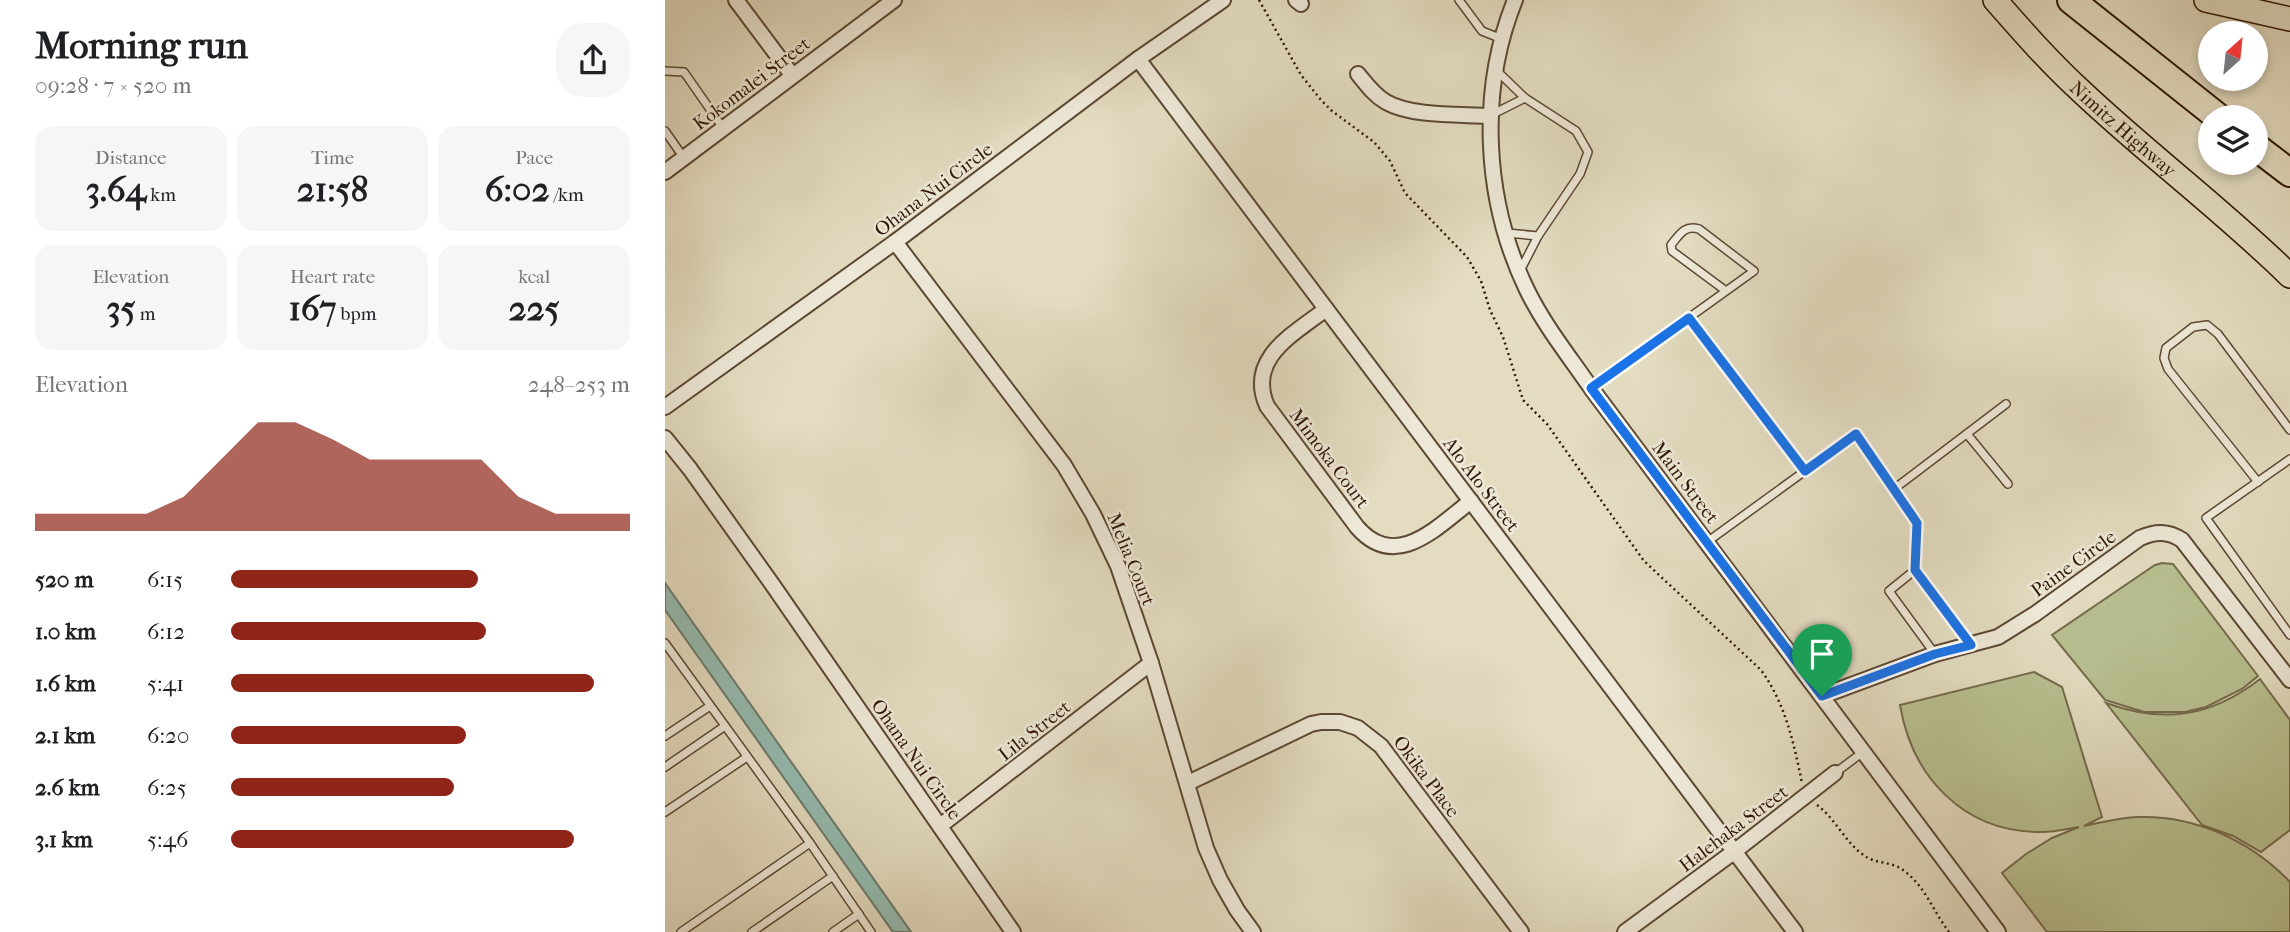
<!DOCTYPE html>
<html lang="en">
<head>
<meta charset="utf-8">
<style>
	:root { --surface:#fff; --page:#f6f6f6; --text:#202124; --muted:#757577; --accent:#8f2418 }
	body { margin:0; font-family:"IM FELL French Canon",serif; background:var(--page); color:var(--text); height:100vh; display:flex; flex-direction:column; font-size:26px; white-space:nowrap }
	* { box-sizing:border-box; margin:0 }
	p { font-size:23px; color:var(--muted) }
	.icon { flex:none; width:38px; height:38px; fill:none; stroke:currentColor; stroke-width:2; stroke-linecap:round; stroke-linejoin:round }
	.map { position:relative; flex:1; overflow:hidden }
	.panel { display:flex; flex-direction:column; background:var(--surface); width:665px }
	.panel>* { flex:none }
	.needle { width:46px; rotate:27deg }
	.tools { position:absolute; left:1533px; top:21px; display:grid; gap:14px }
	.tools a { display:grid; place-items:center; width:70px; height:70px; border-radius:50%; background:var(--surface); box-shadow:0 4px 10px #0003; font-size:35px }
	.pin { position:absolute; display:grid; place-items:center; width:60px; height:60px; color:#fff; margin:-72px -30px; border-radius:50% 50% 50% 0; rotate:-45deg; box-shadow:0 0 7px #0007 }
	.pin .icon { rotate:45deg }
	.round { display:grid; place-items:center; flex:none; width:74px; height:74px; border-radius:28px; background:var(--page) }
	.head { display:flex; align-items:center; justify-content:space-between; height:119px; padding:0 35px }
	h1 { font-size:38px; font-weight:700; line-height:52px }
	.stats { display:grid; grid-template-columns:repeat(3,1fr); gap:10px; height:119px; padding:7px 35px }
	.stats div { display:grid; align-content:center; border-radius:18px; background:var(--page); text-align:center }
	.stats b { font-size:35px; font-weight:700 }
	.stats small { font-size:19px; font-weight:400 }
	.stats p { font-size:19px }
	.chart { height:196px; padding:14px 35px }
	.chart p { display:flex; justify-content:space-between }
	.chart svg { width:100%; height:126px; margin-top:7px; fill:var(--accent); opacity:.7 }
	ul { padding:0 35px; list-style:none; font-size:23px }
	li { display:grid; grid-template-columns:112px 84px 1fr; align-items:center; height:52px }
	li i { height:18px; border-radius:9px; background:var(--accent) }
	main { display:flex; flex:1; min-height:0 }
	.map>svg:first-child { display:block }
	.green { fill:#b8bf90; stroke:#746b4a; stroke-width:2 }
	.water { fill:#95bcb1; stroke:#6d7a6c; stroke-width:2 }
	.lines { fill:none; stroke-linecap:round; stroke-linejoin:round }
	.service-casing { stroke:#5d4834; stroke-width:10 }
	.minor-casing { stroke:#5d4834; stroke-width:18 }
	.primary-casing { stroke:#301705; stroke-width:26 }
	.motorway-casing { stroke:#301705; stroke-width:30 }
	.path { stroke:#301705; stroke-width:2.5; stroke-dasharray:2 3.5; stroke-linecap:butt }
	.service { stroke:#ede8d7; stroke-width:7 }
	.minor { stroke:#ede8d7; stroke-width:14 }
	.primary { stroke:#e3dcc1; stroke-width:23 }
	.motorway { stroke:#e3dcc1; stroke-width:26 }
	.route-casing { stroke:#fff; stroke-width:14 }
	.route { stroke:#1a73e8; stroke-width:9 }
	.labels { text-anchor:middle; stroke-width:5; stroke-linejoin:round; paint-order:stroke }
	.street-label { font-size:19px; fill:#301705; stroke:#ede8d7 }
</style>
</head>
<body>
<main>
<section class="panel">
<div class="head"><div><h1>Morning run</h1><p>09:28 · 7 × 520 m</p></div><a class="round"><svg class="icon" aria-label="share" viewBox="0 0 24 24"><path d="M12 15V3M7 8l5-5 5 5M5 13v7h14v-7"/></svg></a></div>
<div class="stats">
<div><p>Distance</p><b>3.64<small> km</small></b></div>
<div><p>Time</p><b>21:58</b></div>
<div><p>Pace</p><b>6:02<small> /km</small></b></div>
</div>
<div class="stats">
<div><p>Elevation</p><b>35<small> m</small></b></div>
<div><p>Heart rate</p><b>167<small> bpm</small></b></div>
<div><p>kcal</p><b>225</b></div>
</div>
<div class="chart"><p><span>Elevation</span>248–253 m</p>
<svg viewBox="0 0 160 44" preserveAspectRatio="none"><path d="M0 44V38L10 38L20 38L30 38L40 32L50 19L60 6L70 6L80 12L90 19L100 19L110 19L120 19L130 32L140 38L150 38L160 38V44z"/></svg>
</div>
<ul>
<li><b>520 m</b>6:15<i style="width:62%"></i></li>
<li><b>1.0 km</b>6:12<i style="width:64%"></i></li>
<li><b>1.6 km</b>5:41<i style="width:91%"></i></li>
<li><b>2.1 km</b>6:20<i style="width:59%"></i></li>
<li><b>2.6 km</b>6:25<i style="width:56%"></i></li>
<li><b>3.1 km</b>5:46<i style="width:86%"></i></li>
</ul>
</section>
<div class="map">
<svg width="1625" height="932" viewBox="0 0 1625 932">
	<rect width="100%" height="100%" fill="#e3dcc1"/>
	<filter id="stains"><feTurbulence type="fractalNoise" baseFrequency=".00286" numOctaves="4"/><feColorMatrix values="0 0 0 0 .2 0 0 0 0 .09 0 0 0 0 .02 0 0 0 .5 -.17"/></filter>
	<radialGradient id="worn" r=".72"><stop offset=".6" stop-color="#630" stop-opacity="0"/><stop offset="1" stop-color="#630" stop-opacity=".3"/></radialGradient>
	<g class="green">
		<polygon points="1497,563 1508,564 1593,676 1577,689 1541,707 1520,712 1479,712 1440,700 1387,635 1490,565"/>
		<path d="M1369 672 1397 687 1437 817 1419 826C1437 822 1454 818 1473 817 1530 815 1586 841 1625 882V932H1382L1337 873 1361 854 1387 838 1414 827C1402 829 1389 832 1377 832 1299 833 1247 777 1235 705Z"/>
		<path d="M1595 679 1625 720V830L1596 852 1568 836 1537 825 1441 703C1499 724 1546 717 1595 679Z"/>
	</g>
	<polygon class="water" points="0,583 246,932 228,932 0,610"/>
	<g class="lines">
		<defs>
			<g id="service">
				<polyline points="794,0 817,31 837,39"/>
				<polyline points="831,70 860,98 911,131 923,152 915,174 873,236 855,271"/>
				<polyline points="0,71 19,72 58,128"/>
				<polyline points="826,115 860,98"/>
				<polyline points="0,131 19,158"/>
				<polyline points="842,233 873,236"/>
				<polyline points="1024,318 1140,471"/>
				<path d="M926 388 1089 271 1034 229C1019 225 1015 234 1006 245L1007 251 1061 291"/>
				<polyline points="1302,434 1343,484"/>
				<polyline points="1625,459 1541,518 1625,635"/>
				<polyline points="1593,482 1503,369 1499,358 1501,348 1528,327 1542,325 1553,334 1625,430"/>
				<polyline points="1229,489 1341,404"/>
				<polyline points="1042,542 1191,434 1252,523 1250,570 1306,645"/>
				<polyline points="1250,570 1224,591 1270,654"/>
				<polyline points="0,643 145,843 206,932"/>
				<polyline points="0,736 45,706"/>
				<polyline points="0,767 60,726"/>
				<polyline points="1170,773 1198,752"/>
				<polyline points="0,812 82,757"/>
				<polyline points="16,932 145,843"/>
				<polyline points="87,932 168,876"/>
				<polyline points="168,932 194,914"/>
			</g>
			<g id="minor">
				<polyline points="71,0 127,75"/>
				<polyline points="631,0 636,4"/>
				<path d="M850 0C813 92 819 201 862 290 879 325 904 356 926 388L1333 932"/>
				<polyline points="473,59 1130,932"/>
				<path d="M693 74C701 84 709 95 721 102 747 117 796 114 826 116"/>
				<polyline points="0,172 229,0"/>
				<polyline points="230,242 399,465 428,514 453,566 486,663 541,848 555,880 572,910 588,932"/>
				<path d="M661 309C629 334 581 358 602 406L692 527C731 572 772 527 806 501"/>
				<polyline points="0,407 230,242 473,59 558,0"/>
				<polyline points="0,438 25,469 107,584 348,932"/>
				<path d="M1157 696 1270 654 1333 637 1370 614 1475 538C1491 531 1503 531 1517 540L1625 680"/>
				<polyline points="523,783 646,724 656,722 675,722 693,728 716,746 856,932"/>
				<polyline points="275,826 486,663"/>
				<polyline points="960,932 1070,851 1170,773"/>
			</g>
			<g id="primary">
				<path id="s1" d="M1330 0C1358 32 1386 64 1418 93 1485 156 1559 211 1625 276"/>
				<polyline points="1541,0 1625,19"/>
			</g>
			<g id="motorway">
				<polyline points="1406,0 1553,117"/>
				<polyline points="1591,147 1625,173"/>
			</g>
		</defs>
		<use href="#service" class="service-casing"/>
		<use href="#minor" class="minor-casing"/>
		<use href="#primary" class="primary-casing"/>
		<use href="#motorway" class="motorway-casing"/>
		<g class="path">
			<path d="M594 0 636 75 656 100 667 111 709 142 725 161 740 193 802 257 816 281 825 310 838 337 858 400 882 424 979 561 1096 670C1120 703 1129 743 1137 783"/>
			<path d="M1152 805C1171 819 1181 844 1200 856 1209 863 1225 862 1235 868 1259 883 1268 911 1284 932"/>
		</g>
		<use href="#service" class="service"/>
		<use href="#minor" class="minor"/>
		<use href="#primary" class="primary"/>
		<use href="#motorway" class="motorway"/>
	</g>
	<g class="lines">
		<defs>
			<polygon id="route" points="1024,318 1140,471 1191,434 1252,523 1250,570 1306,645 1270,654 1157,696 926,388"/>
		</defs>
		<use href="#route" class="route-casing"/>
		<use href="#route" class="route"/>
	</g>
	<g class="labels">
		<g class="street-label">
			<text transform="translate(86 83) rotate(-37)" y="7">Kokomalei Street</text>
			<text dy="7" stroke="none"><textPath href="#s1" startOffset="182">Nimitz Highway</textPath></text>
			<text transform="translate(268 189) rotate(-37)" y="7">Ohana Nui Circle</text>
			<text transform="translate(665 458) rotate(53)" y="7">Mimoka Court</text>
			<text transform="translate(1021 482) rotate(53)" y="7">Main Street</text>
			<text transform="translate(817 484) rotate(53)" y="7">Alo Alo Street</text>
			<text transform="translate(467 559) rotate(68)" y="7">Melia Court</text>
			<text transform="translate(1408 563) rotate(-36)" y="7">Paine Circle</text>
			<text transform="translate(369 730) rotate(-38)" y="7">Lila Street</text>
			<text transform="translate(252 759) rotate(55)" y="7">Ohana Nui Circle</text>
			<text transform="translate(762 776) rotate(53)" y="7">Okika Place</text>
			<text transform="translate(1068 828) rotate(-37)" y="7">Halehaka Street</text>
		</g>
	</g>
	<rect width="100%" height="100%" filter="url(#stains)"/>
	<rect width="100%" height="100%" fill="url(#worn)"/>
</svg>
<div class="tools">
<a><svg class="needle" viewBox="-14 -14 28 28"><path d="M0-13l5 13h-10z" fill="#e53935"/><path d="M0 13l5-13h-10z" fill="#757577"/></svg></a>
<a><svg class="icon" aria-label="layers" viewBox="0 0 24 24"><path d="M12 4l9 5-9 5-9-5zM3 14l9 5 9-5"/></svg></a>
</div>
<div class="pin" style="left:1157px;top:696px;background:#1e9e55"><svg class="icon" aria-label="arrive" viewBox="0 0 24 24"><path d="M6 21V4h12l-3 4 3 4H6"/></svg></div>
</div>
</main>
</body>
</html>
